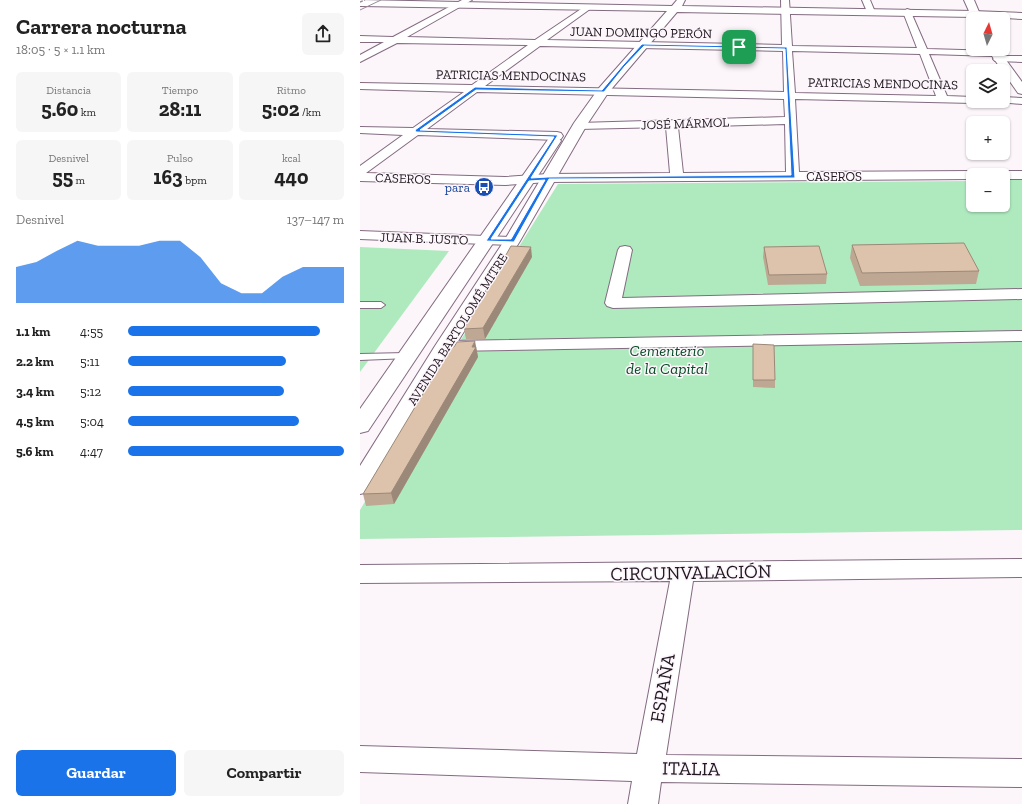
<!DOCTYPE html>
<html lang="es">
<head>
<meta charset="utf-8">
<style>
	:root { --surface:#fff; --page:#f6f6f6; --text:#222; --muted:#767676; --accent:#1a73e8 }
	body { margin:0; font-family:"Zilla Slab",serif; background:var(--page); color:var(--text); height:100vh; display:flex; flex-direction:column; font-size:15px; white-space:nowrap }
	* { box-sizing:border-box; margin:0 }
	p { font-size:13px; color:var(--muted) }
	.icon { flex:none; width:22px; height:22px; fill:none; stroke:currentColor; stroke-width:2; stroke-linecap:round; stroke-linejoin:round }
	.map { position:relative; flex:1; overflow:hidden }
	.panel { display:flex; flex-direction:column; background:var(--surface); width:360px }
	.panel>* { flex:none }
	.needle { width:26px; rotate:5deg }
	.controls { position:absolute; left:606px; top:12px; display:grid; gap:8px }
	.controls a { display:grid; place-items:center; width:44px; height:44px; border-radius:6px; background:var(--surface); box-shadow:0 1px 3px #0004; font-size:20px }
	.pin { position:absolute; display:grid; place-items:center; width:34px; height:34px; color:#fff; margin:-17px; border-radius:8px; box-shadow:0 2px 6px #0006 }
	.round { display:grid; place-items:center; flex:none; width:42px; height:42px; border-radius:6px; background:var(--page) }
	.headline { display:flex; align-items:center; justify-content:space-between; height:68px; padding:0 16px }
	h1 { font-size:22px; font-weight:700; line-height:30px }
	.figures { display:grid; grid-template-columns:repeat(3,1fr); gap:6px; height:68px; padding:4px 16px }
	.figures div { display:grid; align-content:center; border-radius:6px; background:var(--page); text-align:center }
	.figures b { font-size:20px; font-weight:700 }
	.figures small { font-size:11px; font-weight:400 }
	.figures p { font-size:11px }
	.chart { height:112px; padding:8px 16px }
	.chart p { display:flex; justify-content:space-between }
	.chart svg { width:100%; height:72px; margin-top:4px; fill:var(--accent); opacity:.7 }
	.primary-button { display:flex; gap:8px; margin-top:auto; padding:8px 16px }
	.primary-button a { flex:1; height:46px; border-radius:6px; background:var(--accent); color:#fff; font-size:16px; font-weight:700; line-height:46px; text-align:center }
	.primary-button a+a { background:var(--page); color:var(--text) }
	ul { padding:0 16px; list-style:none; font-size:13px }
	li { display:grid; grid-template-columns:64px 48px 1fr; align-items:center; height:30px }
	li i { height:10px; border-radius:5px; background:var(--accent) }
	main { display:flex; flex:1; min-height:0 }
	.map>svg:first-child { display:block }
	.green { fill:#afeabf }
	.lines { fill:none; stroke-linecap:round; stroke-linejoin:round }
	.lane-casing { stroke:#836b80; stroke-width:2 }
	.street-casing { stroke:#836b80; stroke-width:2 }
	.secondary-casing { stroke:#836b80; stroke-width:2 }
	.primary-casing { stroke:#836b80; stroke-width:2 }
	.lane { fill:#fff; fill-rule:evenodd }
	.street { fill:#fff; fill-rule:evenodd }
	.secondary { fill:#fff; fill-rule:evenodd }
	.primary { fill:#fff; fill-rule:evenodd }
	.tram { stroke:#968e95; stroke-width:1 }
	.rail { stroke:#968e95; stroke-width:1.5; stroke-dasharray:3 1.5; stroke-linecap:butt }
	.wall { fill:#bea893 }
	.shaded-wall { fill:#9b8878 }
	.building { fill:#ddc3ab; stroke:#9b8878 }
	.route { fill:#1a73e8; stroke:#fff; fill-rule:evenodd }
	.labels { text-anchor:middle; stroke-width:3; stroke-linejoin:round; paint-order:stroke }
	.far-street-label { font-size:13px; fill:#201720; stroke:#fcf6fb }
	.far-transit-label { font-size:13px; fill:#164399; stroke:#fcf6fb; text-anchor:end }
	.park-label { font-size:16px; font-style:italic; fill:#074825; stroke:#fcf6fb }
	.near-street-label { font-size:19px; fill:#201720; stroke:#fcf6fb }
</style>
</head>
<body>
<main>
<section class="panel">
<div class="headline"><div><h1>Carrera nocturna</h1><p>18:05 · 5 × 1.1 km</p></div><a class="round"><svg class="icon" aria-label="share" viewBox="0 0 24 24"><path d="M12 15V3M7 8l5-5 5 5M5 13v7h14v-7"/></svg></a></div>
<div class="figures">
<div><p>Distancia</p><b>5.60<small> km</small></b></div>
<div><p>Tiempo</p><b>28:11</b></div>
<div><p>Ritmo</p><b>5:02<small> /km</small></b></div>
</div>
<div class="figures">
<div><p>Desnivel</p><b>55<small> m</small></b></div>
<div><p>Pulso</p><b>163<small> bpm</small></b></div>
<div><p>kcal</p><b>440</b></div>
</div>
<div class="chart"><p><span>Desnivel</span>137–147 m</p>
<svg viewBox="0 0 160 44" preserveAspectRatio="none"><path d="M0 44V22L10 19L20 12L30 6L40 9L50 9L60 9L70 6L80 6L90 16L100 32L110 38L120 38L130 28L140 22L150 22L160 22V44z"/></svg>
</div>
<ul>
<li><b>1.1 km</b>4:55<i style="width:89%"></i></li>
<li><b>2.2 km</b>5:11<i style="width:73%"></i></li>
<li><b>3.4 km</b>5:12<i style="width:72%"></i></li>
<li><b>4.5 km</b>5:04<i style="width:79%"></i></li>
<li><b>5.6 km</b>4:47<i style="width:100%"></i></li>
</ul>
<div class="primary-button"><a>Guardar</a><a>Compartir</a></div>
</section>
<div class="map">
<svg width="662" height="804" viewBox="0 0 662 804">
	<rect width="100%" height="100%" fill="#fcf6fb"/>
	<g class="green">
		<polygon points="643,180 662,180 662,530 0,539 0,510 97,346 198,184 613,181 613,205 643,205"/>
		<polygon points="0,247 89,251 0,372"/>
	</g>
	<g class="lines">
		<defs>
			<g id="lane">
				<polygon points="0,302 21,302 25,305 21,308 0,308"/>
				<polygon points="46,353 49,354 51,356 49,358 0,360 0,354"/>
			</g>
			<g id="street">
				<path d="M102 0H112L47 37 175 40 227 5 231 7 230 9 187 40 422 45 421 0H429L432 46 557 48 543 12 547 9 550 10 567 49 637 51 639 53 634 56 569 54 587 96 613 97V101H618L613 103 435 99 439 172 613 171 618 172 619 175H613V179L188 182 145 185 0 181V166L43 135 0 133V127L53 128 104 92 0 89V83L112 85 168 45 37 43 0 62V55L24 42H0V36L33 37ZM180 46 423 51 424 92 125 86ZM432 51 560 54 576 96 435 93ZM117 92 424 99 425 117 219 123 215 124 213 126 215 128 219 129 306 127 310 173 188 174 145 177 6 173 58 135 197 140 201 139 203 136 201 133 197 132 67 129ZM425 124 426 172 323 173 318 127Z"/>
				<polygon points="502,0 510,0 515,12 514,14 508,14"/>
				<polygon points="614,11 662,13 662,19 611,16 610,14"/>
				<polygon points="643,97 662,98 662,104 639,102 638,101 643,101"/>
				<polygon points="643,171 662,171 662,179 643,179 643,175 637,175 638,172"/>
				<polygon points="0,231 152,237 157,238 159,241 157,244 152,245 0,239"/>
				<polygon points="265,246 270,247 272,250 262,298 662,289 662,299 253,308 247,306 245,303 258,250 260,247"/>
				<polygon points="662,331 662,341 89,351 83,350 80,346 83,342 89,341"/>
				<polygon points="662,559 662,577 333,581 306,755 662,759 662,787 301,782 298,804 268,804 272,781 0,772 0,746 277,754 310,581 0,583 0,565"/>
			</g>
			<g id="secondary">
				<polygon points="0,0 312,6 317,0 325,0 322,6 614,11 619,14 614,17 317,12 248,93 228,123 160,241 95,346 9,492 0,494 0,466 75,346 144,241 214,123 239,88 307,11 0,6"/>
				<polygon points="639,56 662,56 662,62 635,61 633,59 635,57"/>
				<polygon points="194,137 199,138 201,141 8,431 0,433 0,409 189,138"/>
			</g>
			<g id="primary">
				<polygon points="604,0 614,0 622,19 613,19 613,20"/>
				<polygon points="627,49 638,49 662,82 662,94 658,93"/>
			</g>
		</defs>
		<use href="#lane" class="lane-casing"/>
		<use href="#street" class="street-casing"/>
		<use href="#secondary" class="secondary-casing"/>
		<use href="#primary" class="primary-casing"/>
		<use href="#lane" class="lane"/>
		<use href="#street" class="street"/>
		<use href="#secondary" class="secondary"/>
		<use href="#primary" class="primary"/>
		<polyline class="tram" points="0,10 21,0"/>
		<polyline class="rail" points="0,2 5,0"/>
	</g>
	<g class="wall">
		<polygon points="492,245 619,271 616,284 500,286 490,258"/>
		<polygon points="404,247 467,274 466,284 408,285 403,257"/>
		<polygon points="172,257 125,339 106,339 104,329"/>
		<polygon points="393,344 415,380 415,388 393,387"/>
		<polygon points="94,347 116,347 118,357 34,504 6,506 3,494"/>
	</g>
	<g class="shaded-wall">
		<polygon points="171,247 172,257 125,339 123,328"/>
		<polygon points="115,341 118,357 34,504 31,493"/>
	</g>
	<g class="building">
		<polygon points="604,243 619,271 502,273 492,245"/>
		<polygon points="151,246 171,247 123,328 104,329"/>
		<polygon points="459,246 467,274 409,275 404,247"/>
		<polygon points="115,341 112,347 116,347 31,493 3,494 91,347 94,347 97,342"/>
		<polygon points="393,344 414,345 415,380 393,380"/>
	</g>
	<path class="route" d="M282 44 427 47 435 178 189 179 154 242 126 241 194 137 56 132 55 130 115 87 242 90 263 65ZM284 46 425 49 431 175 188 177 171 178 198 135 60 130 116 90 244 92 265 66ZM185 180 151 239H131L169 181Z"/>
	<defs>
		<symbol id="bus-disc" viewBox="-11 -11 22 22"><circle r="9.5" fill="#1a4fb4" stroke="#fcf6fb"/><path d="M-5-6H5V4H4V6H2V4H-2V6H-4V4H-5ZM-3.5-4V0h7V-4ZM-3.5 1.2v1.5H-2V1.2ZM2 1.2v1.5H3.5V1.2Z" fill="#fff"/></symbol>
	</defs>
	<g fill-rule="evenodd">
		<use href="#bus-disc" x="113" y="176" width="22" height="22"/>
	</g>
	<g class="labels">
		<g class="far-street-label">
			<text transform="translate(281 32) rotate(1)" y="5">JUAN DOMINGO PERÓN</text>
			<text transform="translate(151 75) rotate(1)" y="5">PATRICIAS MENDOCINAS</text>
			<text transform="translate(523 83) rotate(1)" y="5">PATRICIAS MENDOCINAS</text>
			<text transform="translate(325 123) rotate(-2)" y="5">JOSÉ MÁRMOL</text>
			<text x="474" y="181">CASEROS</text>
			<text transform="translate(43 178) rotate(2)" y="5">CASEROS</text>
			<text transform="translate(64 238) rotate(2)" y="5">JUAN B. JUSTO</text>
			<text transform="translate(97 329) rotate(-58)" y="5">AVENIDA BARTOLOMÉ MITRE</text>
		</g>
		<g class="far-transit-label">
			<text x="110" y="192">para</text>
		</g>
		<g class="park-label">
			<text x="307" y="356">Cementerio<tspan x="307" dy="18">de la Capital</tspan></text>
		</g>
		<g class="near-street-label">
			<text transform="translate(331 572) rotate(-1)" y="7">CIRCUNVALACIÓN</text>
			<text transform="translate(302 688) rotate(-80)" y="7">ESPAÑA</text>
			<text transform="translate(331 768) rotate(1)" y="7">ITALIA</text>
		</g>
	</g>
</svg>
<div class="controls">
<a><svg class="needle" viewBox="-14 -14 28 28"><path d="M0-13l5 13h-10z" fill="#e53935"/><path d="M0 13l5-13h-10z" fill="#767676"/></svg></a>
<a><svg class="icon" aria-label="layers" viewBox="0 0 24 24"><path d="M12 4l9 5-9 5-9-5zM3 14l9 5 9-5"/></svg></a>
<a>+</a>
<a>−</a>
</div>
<div class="pin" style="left:379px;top:47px;background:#1e9e55"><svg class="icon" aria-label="arrive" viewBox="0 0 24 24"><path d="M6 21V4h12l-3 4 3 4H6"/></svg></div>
</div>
</main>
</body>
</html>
